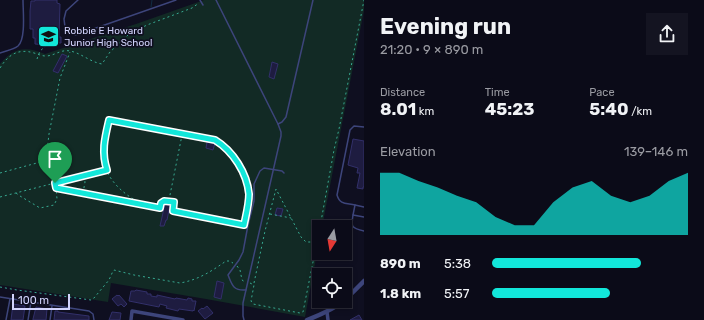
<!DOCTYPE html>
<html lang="en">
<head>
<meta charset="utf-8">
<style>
	:root { --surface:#0b0b18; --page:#141421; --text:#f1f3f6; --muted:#9a9ba2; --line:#2b2b37; --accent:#12e7da }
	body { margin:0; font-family:Rubik,sans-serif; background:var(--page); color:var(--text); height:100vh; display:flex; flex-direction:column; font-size:15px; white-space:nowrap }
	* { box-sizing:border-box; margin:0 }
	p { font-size:13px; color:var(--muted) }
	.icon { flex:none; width:22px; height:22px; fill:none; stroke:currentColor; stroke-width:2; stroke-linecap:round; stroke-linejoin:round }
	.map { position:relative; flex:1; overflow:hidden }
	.side { display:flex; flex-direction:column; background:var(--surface); width:340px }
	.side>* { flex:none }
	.needle { width:26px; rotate:191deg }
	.buttons { position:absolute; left:312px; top:220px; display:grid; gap:8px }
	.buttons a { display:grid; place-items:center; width:40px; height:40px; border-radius:0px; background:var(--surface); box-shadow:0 2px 6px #0003,0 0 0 1px var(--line); font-size:20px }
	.scale { position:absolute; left:12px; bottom:10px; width:58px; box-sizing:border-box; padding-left:4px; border:2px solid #d1d3fb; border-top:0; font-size:11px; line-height:14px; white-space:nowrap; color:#d1d3fb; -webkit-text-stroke:3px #0f0f20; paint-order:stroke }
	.pin { position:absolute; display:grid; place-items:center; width:34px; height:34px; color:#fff; margin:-41px -17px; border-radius:50% 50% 50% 0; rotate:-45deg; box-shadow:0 0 4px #0007 }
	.pin .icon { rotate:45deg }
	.round { display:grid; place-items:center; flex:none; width:42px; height:42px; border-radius:0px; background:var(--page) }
	.summary { display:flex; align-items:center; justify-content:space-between; height:68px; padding:0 16px }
	h1 { font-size:22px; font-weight:700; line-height:30px }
	.figures { display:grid; grid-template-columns:repeat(3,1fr); gap:6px; height:68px; padding:4px 16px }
	.figures div { display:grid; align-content:center }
	.figures b { font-size:17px; font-weight:700 }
	.figures small { font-size:11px; font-weight:400 }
	.figures p { font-size:11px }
	.chart { height:112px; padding:8px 16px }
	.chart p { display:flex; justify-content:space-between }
	.chart svg { width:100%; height:72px; margin-top:4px; fill:var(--accent); opacity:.7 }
	ul { padding:0 16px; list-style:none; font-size:13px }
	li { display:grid; grid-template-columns:64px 48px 1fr; align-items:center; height:30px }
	li i { height:10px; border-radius:5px; background:var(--accent) }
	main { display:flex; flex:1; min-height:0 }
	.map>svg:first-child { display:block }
	.green { fill:#122a25 }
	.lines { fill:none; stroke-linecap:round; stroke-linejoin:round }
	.stream { stroke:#112c42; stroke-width:1 }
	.building { fill:#1e1c40; stroke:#32306a }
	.path { stroke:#37a991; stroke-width:1; stroke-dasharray:2 3; stroke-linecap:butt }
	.service { stroke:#3d457b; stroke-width:1.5 }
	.minor { stroke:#3d457b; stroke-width:3.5 }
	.tertiary { stroke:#3d457b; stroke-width:4.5 }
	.route-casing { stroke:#fff; stroke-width:8 }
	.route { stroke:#12e7da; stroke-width:5 }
	.labels { text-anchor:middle; stroke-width:3.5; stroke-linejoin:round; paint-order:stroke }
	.poi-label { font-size:10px; fill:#d1d3fb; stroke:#0f0f20; text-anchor:start }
</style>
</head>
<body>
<main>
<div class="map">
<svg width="364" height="320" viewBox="0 0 364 320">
	<rect width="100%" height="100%" fill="#0f0f20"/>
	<path class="green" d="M204 0H364V10L322 227H319V242L305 317 206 299 111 283 108 302 0 285V64C14 47 26 46 45 54L136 24Z"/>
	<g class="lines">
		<polyline class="stream" points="151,7 152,0"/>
	</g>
	<g class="building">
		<polygon points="35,0 57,0 57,3 60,4 59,37 61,37 61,43 47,42 47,45 35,44 35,38 33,38 33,29 30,29 30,11 31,1 35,1"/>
		<polygon points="62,54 67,56 58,73 53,71"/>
		<polygon points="272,62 278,64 274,79 269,77"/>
		<polygon points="353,139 364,141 364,187 363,187 363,189 357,188 360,173 357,173 358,168 348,165"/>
		<polygon points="207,142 215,143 213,150 206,148"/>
		<polygon points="165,204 170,205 167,220 166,220 164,226 160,226"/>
		<polygon points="277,208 283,209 281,216 275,215"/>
		<polygon points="217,281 224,283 221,299 214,297"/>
		<polygon points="136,290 147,292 147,294 151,294 151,296 157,297 157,295 175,299 176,298 187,300 188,298 192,299 192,301 196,301 194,311 193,310 193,311 179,309 178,311 166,308 167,306 160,304 159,307 129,301 131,291 135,291"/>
		<polygon points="117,295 118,296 119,295 127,304 124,307 121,304 118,306 112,299"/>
		<polygon points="13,304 25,306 23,320 11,320"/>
		<polygon points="207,306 213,313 205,319 198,311 202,308 203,309"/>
		<polygon points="36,307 47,309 46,320 33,320 33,319"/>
		<polygon points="55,311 58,311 58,312 89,316 89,320 54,320"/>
		<polygon points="112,312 121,313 120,320 109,320"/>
		<polygon points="359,315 362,320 350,320"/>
	</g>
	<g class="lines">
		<g class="path">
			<polyline points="37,59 40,51 48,44 49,36"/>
			<path d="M0 68C8 55 18 48 34 53 38 54 41 56 46 56 54 56 61 49 70 51 81 53 90 62 102 64L110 52 128 35 137 30 147 25 192 8 199 3"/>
			<polyline points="48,160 56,188 160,208 161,203 164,201 174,202 173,211 244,225"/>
			<polyline points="0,173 48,160 47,151 49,134 60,78 70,52"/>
			<polyline points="16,193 20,196 40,208 54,205 57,199 56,188"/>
			<polyline points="83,193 85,182 84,176"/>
			<polyline points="0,197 106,170"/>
			<polyline points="169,200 182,135"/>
			<path d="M142 204C124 195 105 179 103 157 102 145 106 132 109 120L215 140C233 151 247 173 249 194 250 204 246 215 244 225"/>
			<polyline points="270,214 291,218"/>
			<polyline points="320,227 334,150 339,129 364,0"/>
			<polyline points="237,266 240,270 242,280 245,282"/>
			<polyline points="250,283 254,285 251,301 253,304 300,313 303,312 319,232"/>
			<polyline points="254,283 265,231 276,189 301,237 306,242 316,242"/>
			<path d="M0 287 17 290 91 300 94 298 109 280 113 271 114 270 134 275 180 283C198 280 212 271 226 261H229L233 263"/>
		</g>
		<g class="service">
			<polyline points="78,0 66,11 64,19 65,27 69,32 76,35 176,0"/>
			<polyline points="200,0 203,5"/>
			<polyline points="216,0 278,124"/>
			<path d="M0 53C5 51 13 50 18 46 26 39 23 11 23 0"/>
			<path d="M364 127 354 126 350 130 337 195C340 205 346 203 355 205L353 215 364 217"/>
			<polyline points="355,205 364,207"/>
			<path d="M353 215C351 227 351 228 364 231"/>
			<path d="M246 290C233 291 232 285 228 275L239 260 243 252 248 225 254 201V184L260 171 264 168 282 171 284 173"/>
			<polyline points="0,297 89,311 93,314 94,320"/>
			<polyline points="6,320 10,299"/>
			<polyline points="28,320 31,302"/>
			<polyline points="50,320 52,306"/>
			<polyline points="244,320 243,316 243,303 281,136 281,132 278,124 282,122 286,117 313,0"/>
		</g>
		<g class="minor">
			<polyline points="327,312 328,320"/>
			<polyline points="131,320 132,311 183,320"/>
		</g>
		<g class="tertiary">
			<polyline points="345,300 364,281"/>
			<path d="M307 320C320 315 332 310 344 301"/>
		</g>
	</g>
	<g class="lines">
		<defs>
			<path id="route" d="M109 120 215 140C233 151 247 173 249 194 249 204 246 215 244 225L173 211 174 202 164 201 161 203 160 208 56 188 55 183 107 170C101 152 105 137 109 120Z"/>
		</defs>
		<use href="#route" class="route-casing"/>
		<use href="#route" class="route"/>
	</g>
	<defs>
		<symbol id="school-square" viewBox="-11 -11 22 22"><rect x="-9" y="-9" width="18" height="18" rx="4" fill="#12e7da" stroke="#0f0f20"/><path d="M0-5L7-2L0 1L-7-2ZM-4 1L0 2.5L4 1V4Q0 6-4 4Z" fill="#111"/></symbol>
	</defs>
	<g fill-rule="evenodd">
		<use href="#school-square" x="36" y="24" width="25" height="25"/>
	</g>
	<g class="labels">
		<g class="poi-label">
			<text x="64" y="34">Robbie E Howard<tspan x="64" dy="12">Junior High School</tspan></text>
		</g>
	</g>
</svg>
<div class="buttons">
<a><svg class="needle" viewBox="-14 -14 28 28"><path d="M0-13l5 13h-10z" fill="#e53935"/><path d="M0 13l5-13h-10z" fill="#9a9ba2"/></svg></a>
<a><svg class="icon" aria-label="locate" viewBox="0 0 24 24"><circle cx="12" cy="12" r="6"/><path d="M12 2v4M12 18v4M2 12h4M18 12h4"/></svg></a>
</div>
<div class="scale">100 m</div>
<div class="pin" style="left:55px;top:183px;background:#1e9e55"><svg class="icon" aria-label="arrive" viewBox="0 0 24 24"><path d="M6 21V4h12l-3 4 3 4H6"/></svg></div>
</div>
<section class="side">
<div class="summary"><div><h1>Evening run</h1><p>21:20 · 9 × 890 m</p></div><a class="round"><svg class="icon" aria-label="share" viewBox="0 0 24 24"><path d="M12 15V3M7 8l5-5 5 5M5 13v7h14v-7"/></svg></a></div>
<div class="figures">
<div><p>Distance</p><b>8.01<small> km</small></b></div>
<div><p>Time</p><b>45:23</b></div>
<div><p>Pace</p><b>5:40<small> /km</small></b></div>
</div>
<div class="chart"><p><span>Elevation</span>139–146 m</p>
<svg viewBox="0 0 160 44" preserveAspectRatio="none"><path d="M0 44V6L10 6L20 11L30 15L40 20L50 24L60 33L70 38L80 38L90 24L100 15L110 11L120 20L130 24L140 20L150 11L160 6V44z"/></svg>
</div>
<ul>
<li><b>890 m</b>5:38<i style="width:76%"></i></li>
<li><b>1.8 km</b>5:57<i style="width:60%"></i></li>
</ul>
</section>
</main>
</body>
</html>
